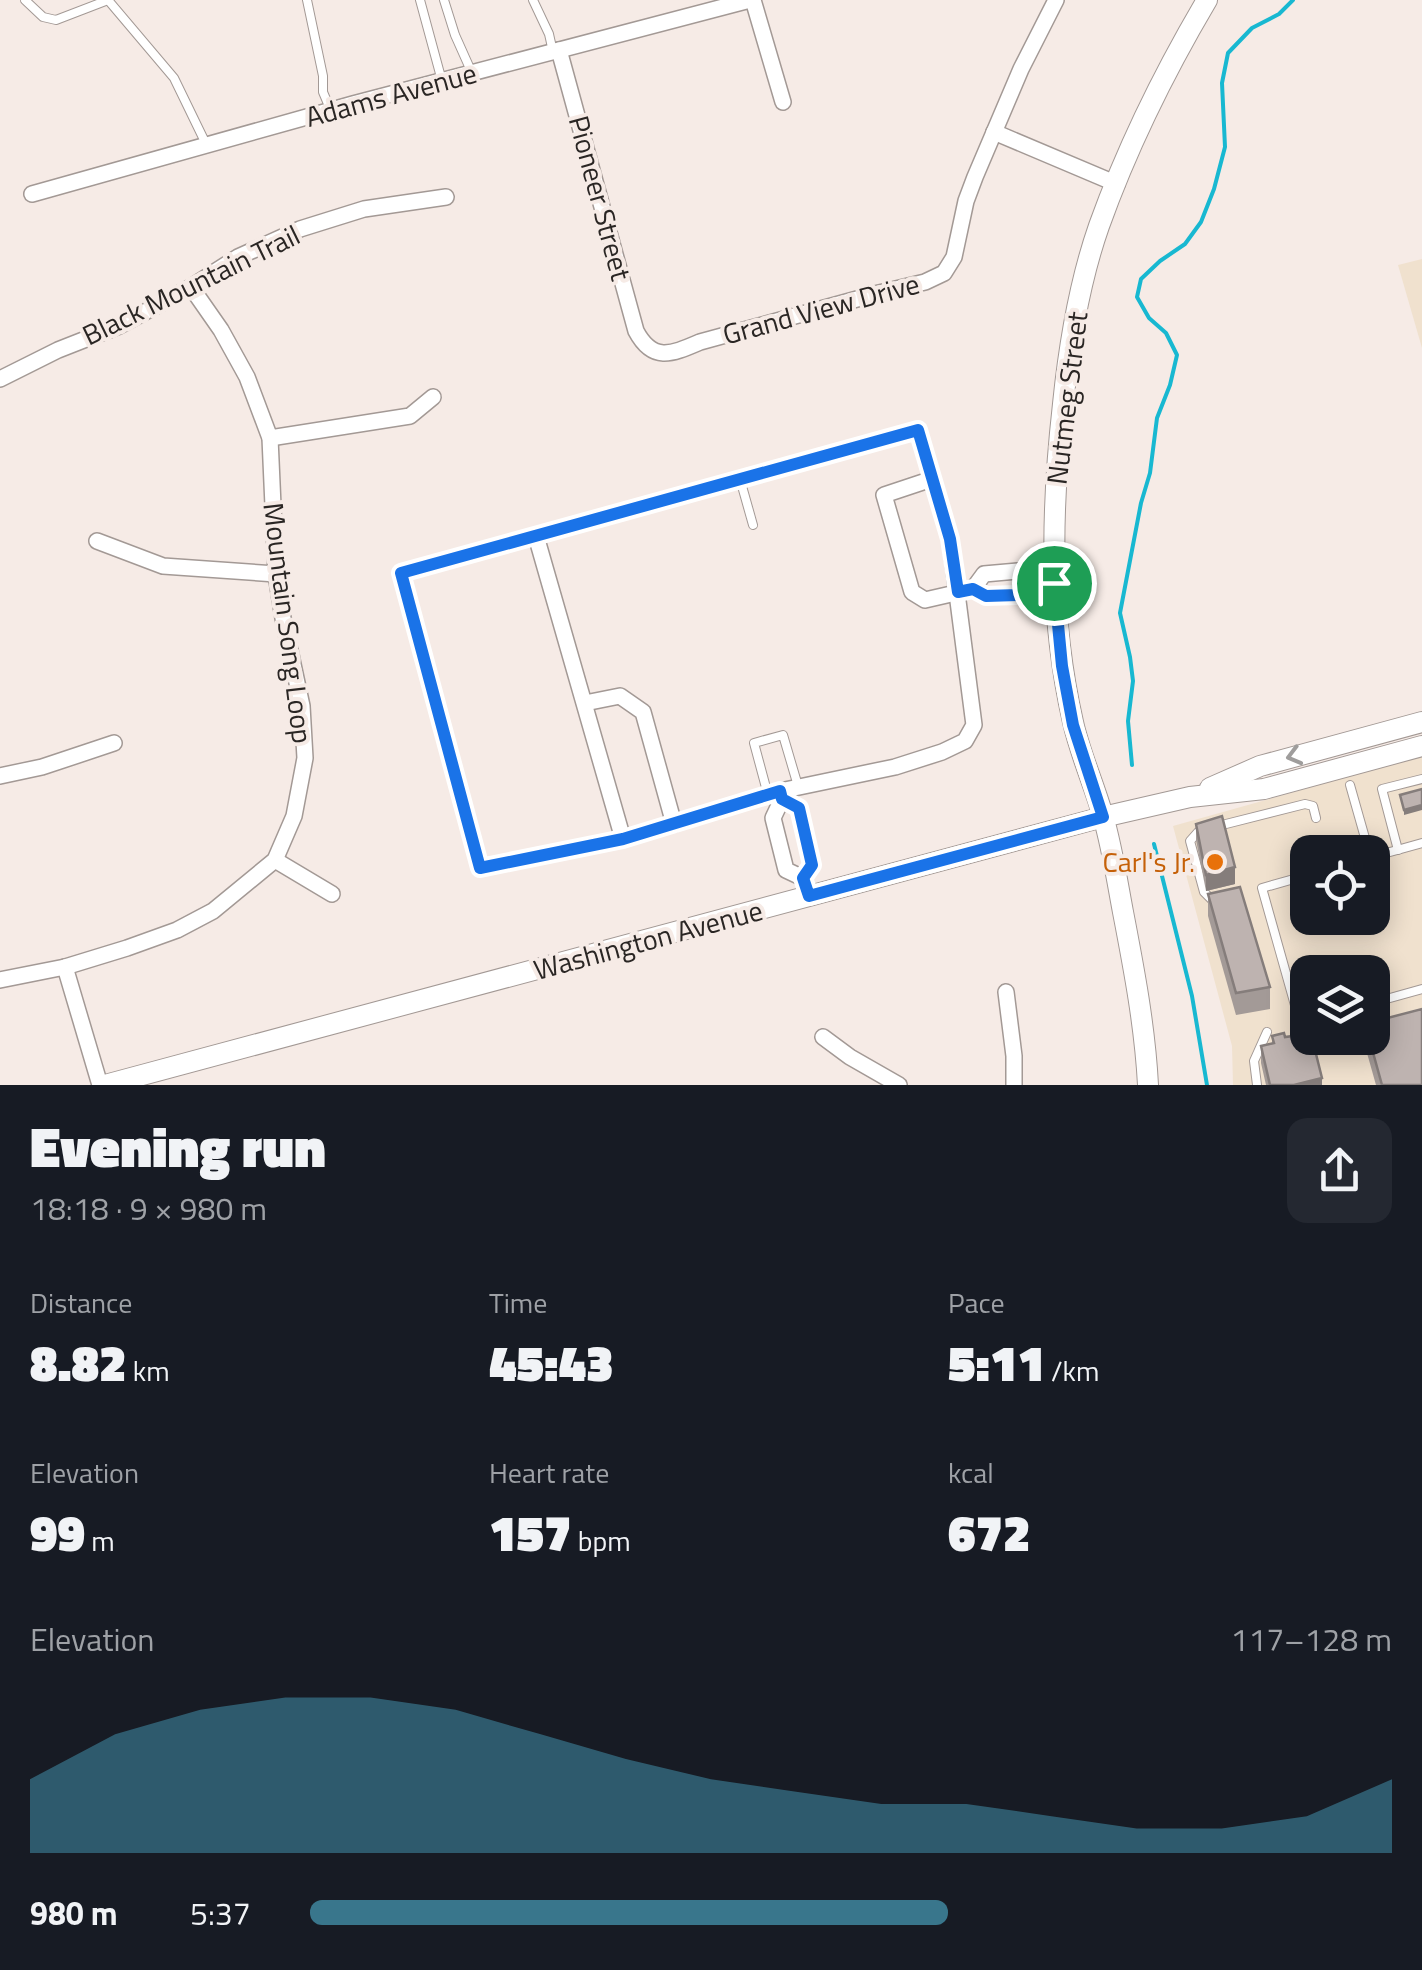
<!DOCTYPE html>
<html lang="en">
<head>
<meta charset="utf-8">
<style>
	:root { --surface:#171b24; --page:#242831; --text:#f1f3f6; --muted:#9ea1a6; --accent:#39768c }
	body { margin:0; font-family:"Titillium Web",sans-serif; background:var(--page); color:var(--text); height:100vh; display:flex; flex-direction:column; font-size:38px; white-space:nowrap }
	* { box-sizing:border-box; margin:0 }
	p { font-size:32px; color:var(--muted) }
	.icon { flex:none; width:55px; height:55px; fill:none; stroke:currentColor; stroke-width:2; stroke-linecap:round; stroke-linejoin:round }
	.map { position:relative; height:1085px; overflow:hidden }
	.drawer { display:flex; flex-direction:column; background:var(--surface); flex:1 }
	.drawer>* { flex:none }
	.buttons { position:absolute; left:1290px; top:835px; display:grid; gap:20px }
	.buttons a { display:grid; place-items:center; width:100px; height:100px; border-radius:20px; background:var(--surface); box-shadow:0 5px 25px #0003; font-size:50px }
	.pin { position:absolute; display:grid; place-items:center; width:85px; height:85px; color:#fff; margin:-42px; border:5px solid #fff; border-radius:50%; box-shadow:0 2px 10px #0007 }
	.round { display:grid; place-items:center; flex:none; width:105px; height:105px; border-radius:20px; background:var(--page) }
	.head { display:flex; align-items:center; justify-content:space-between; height:170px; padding:0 30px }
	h1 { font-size:55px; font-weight:800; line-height:75px }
	.metrics { display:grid; grid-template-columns:repeat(3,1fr); gap:15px; height:170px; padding:10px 30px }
	.metrics div { display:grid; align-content:center }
	.metrics b { font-size:50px; font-weight:800 }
	.metrics small { font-size:28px; font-weight:400 }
	.metrics p { font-size:28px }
	.chart { height:280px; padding:20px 30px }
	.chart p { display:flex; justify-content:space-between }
	.chart svg { width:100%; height:180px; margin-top:10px; fill:var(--accent); opacity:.7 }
	ul { padding:0 30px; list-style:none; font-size:32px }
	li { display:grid; grid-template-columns:160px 120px 1fr; align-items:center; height:75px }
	li i { height:25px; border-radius:12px; background:var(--accent) }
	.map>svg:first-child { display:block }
	.commercial { fill:#f0e1ce; fill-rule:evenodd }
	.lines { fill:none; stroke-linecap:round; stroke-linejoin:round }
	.stream { stroke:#18b8d1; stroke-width:4 }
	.service-casing { stroke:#a39995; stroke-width:10 }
	.minor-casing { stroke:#a39995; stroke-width:18 }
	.secondary-casing { stroke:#a39995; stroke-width:22 }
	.service { stroke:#fff; stroke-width:8 }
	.minor { stroke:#fff; stroke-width:15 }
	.secondary { stroke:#fff; stroke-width:20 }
	.wall { fill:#a39a97 }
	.shaded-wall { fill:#857d7b }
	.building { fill:#beb3b0; stroke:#857d7b; stroke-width:2.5 }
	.oneway { stroke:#9f9d9c }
	.route-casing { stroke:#fff; stroke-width:20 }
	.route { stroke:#1a73e8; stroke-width:12 }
	.food-dot { fill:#e8710a; stroke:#f6ebe6; stroke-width:4 }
	.labels { text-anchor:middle; stroke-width:8; stroke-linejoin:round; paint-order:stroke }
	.street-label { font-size:28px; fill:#2a2624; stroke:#f6ebe6 }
	.food-label { font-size:28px; fill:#c56008; stroke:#f6ebe6; text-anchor:end }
</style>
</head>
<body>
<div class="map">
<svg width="1422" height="1085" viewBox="0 0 1422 1085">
	<rect width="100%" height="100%" fill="#f6ebe6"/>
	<g class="commercial">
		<polygon points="1422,259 1422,348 1398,265"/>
		<path d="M1422 756V1085H1233L1232 1046 1173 826ZM1308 852H1372V918H1308ZM1308 972H1372V1038H1308Z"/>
	</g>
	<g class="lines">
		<g class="stream">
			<polyline points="1132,765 1128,721 1133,681 1130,657 1120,613 1141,503 1150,473 1157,418 1170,385 1177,355 1166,333 1149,318 1137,297 1141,279 1160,261 1185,244 1201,222 1214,189 1225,147 1222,83 1228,53 1252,28 1279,14 1293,0"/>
			<polyline points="1154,844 1192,996 1207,1085"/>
		</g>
		<defs>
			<g id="service">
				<polyline points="25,0 43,17 56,20 108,0"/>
				<polyline points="108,0 174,78 207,146"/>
				<polyline points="307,0 323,76 323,92 331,111"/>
				<polyline points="420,0 442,81"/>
				<polyline points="444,0 455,35 472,73"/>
				<polyline points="533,0 549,34 553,52"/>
				<polyline points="740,479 753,525"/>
				<polyline points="1350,785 1369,852"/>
				<polyline points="768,795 754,743 783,735 798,786"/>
				<polyline points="1218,826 1305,804 1313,806 1316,818"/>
				<polyline points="1204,830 1198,832 1190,841 1204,892 1213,901"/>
				<polyline points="1398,850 1382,789 1422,779"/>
				<polyline points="1372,857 1422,843"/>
				<polyline points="1308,875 1262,888 1300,1023 1308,1021"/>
				<polyline points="1372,1003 1422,989"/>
				<polyline points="1257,1085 1254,1061 1267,1032"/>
			</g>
			<g id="minor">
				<polyline points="753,0 783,102"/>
				<path d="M559 50 636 331C653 363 672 354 700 342L879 293 925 282 944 273 954 257 966 201 975 177 1021 69 1056 0"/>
				<polyline points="994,132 1117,184"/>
				<polyline points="32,194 353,104 750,0"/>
				<polyline points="0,379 58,350 119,326 191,287 238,257 300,229 364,209 446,197"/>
				<polygon points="918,430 950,539 974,725 965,741 942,752 895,767 780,791 623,839 480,868 401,573"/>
				<polyline points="270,438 410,416 433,397"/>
				<polyline points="932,479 884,495 912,592 925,600 973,589 984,574 1018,571 1031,584"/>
				<polyline points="536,536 623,839"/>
				<polyline points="97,541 163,566 276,574"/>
				<polyline points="973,589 986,596 1018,595 1031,584 1054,583"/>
				<polyline points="585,703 620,696 643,712 674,824"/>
				<polyline points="0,776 42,767 114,743"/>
				<polyline points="780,791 782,799 773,818 786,870 803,878 809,896"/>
				<polyline points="782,799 799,808 812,865 803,878"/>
				<polyline points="275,860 332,894"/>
				<polyline points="65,967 100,1085"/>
				<polyline points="0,980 65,967 127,948 177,930 213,911 275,860 294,816 305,758 302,706 283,618 276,574 270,438 247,377 221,330 191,287"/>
				<polyline points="1006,992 1014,1056 1014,1085"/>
				<polyline points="823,1037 850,1057 899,1085"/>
			</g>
			<g id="secondary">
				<polyline points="1210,788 1260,766 1422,722"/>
				<polyline points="105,1085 1103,817 1190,797 1264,789 1422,746"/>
				<path d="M1148 1085C1145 1027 1134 969 1123 912 1117 880 1112 847 1103 816 1094 784 1080 754 1073 722 1049 617 1051 511 1063 404 1069 345 1079 283 1099 226 1127 148 1165 71 1207 0"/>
			</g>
		</defs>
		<use href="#service" class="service-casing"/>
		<use href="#minor" class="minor-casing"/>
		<use href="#secondary" class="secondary-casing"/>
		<use href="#service" class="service"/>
		<use href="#minor" class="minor"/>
		<use href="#secondary" class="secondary"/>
	</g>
	<g class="wall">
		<polygon points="1196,824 1235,884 1206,891 1196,840"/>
		<polygon points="1208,894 1270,987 1270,1009 1236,1015 1208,916"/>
		<polygon points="1272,1036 1285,1037 1322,1085 1266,1085 1261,1063 1261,1046 1272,1043"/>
		<polygon points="1365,1038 1372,1038 1422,1085 1376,1085 1365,1046"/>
	</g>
	<g class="shaded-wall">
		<polygon points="1422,805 1422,810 1404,815 1404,810"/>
		<polygon points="1235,867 1235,884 1206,891 1206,875"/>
		<polygon points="1322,1078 1322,1085 1294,1085"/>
	</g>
	<g class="building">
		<polygon points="1422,789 1422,805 1404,810 1400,795"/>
		<polygon points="1222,816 1235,867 1206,875 1196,824"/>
		<polygon points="1240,887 1270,987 1236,993 1208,894"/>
		<polygon points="1422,1009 1422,1085 1382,1085 1369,1038 1372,1038 1372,1022"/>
		<polygon points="1284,1033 1285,1037 1308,1034 1308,1038 1312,1038 1322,1078 1294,1085 1270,1085 1261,1046 1274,1043 1272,1036"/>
	</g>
	<defs><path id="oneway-chevron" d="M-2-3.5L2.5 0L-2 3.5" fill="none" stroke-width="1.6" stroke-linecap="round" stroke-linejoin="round" transform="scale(2.5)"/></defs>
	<use class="oneway" href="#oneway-chevron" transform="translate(1294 756) rotate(165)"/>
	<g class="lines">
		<defs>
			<polygon id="route" points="918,430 950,539 958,592 973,589 986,596 1018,595 1031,584 1054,583 1062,666 1073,725 1103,817 809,896 803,878 812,865 799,808 782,799 780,791 623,839 480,868 401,573"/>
		</defs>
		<use href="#route" class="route-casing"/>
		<use href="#route" class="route"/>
	</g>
	<circle class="food-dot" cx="1215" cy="862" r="10"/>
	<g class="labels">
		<g class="street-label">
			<text transform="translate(391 95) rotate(-15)" y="10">Adams Avenue</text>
			<text transform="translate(600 198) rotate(75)" y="10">Pioneer Street</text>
			<text transform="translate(191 285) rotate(-26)" y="10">Black Mountain Trail</text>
			<text transform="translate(821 309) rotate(-15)" y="10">Grand View Drive</text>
			<text transform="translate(1067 398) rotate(-83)" y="10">Nutmeg Street</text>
			<text transform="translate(288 623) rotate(83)" y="10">Mountain Song Loop</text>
			<text transform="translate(648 940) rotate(-15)" y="10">Washington Avenue</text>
		</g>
		<g class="food-label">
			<text x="1195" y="872">Carl's Jr.</text>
		</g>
	</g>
</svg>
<div class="buttons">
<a><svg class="icon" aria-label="locate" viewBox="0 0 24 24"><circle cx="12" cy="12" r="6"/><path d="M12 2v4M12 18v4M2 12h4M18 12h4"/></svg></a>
<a><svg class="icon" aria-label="layers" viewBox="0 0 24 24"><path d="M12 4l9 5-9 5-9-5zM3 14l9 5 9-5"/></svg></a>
</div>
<div class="pin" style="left:1054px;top:583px;background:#1e9e55"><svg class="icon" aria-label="arrive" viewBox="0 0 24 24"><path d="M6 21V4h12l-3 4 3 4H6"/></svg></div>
</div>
<section class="drawer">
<div class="head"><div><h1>Evening run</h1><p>18:18 · 9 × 980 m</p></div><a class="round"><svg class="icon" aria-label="share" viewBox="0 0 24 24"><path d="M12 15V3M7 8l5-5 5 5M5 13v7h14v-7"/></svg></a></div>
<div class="metrics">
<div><p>Distance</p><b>8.82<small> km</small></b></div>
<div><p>Time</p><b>45:43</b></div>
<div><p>Pace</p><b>5:11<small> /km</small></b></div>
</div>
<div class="metrics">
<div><p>Elevation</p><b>99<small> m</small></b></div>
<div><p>Heart rate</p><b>157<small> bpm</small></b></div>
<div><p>kcal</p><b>672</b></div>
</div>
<div class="chart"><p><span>Elevation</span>117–128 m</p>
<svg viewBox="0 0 160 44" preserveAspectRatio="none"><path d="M0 44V26L10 15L20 9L30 6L40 6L50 9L60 15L70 21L80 26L90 29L100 32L110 32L120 35L130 38L140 38L150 35L160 26V44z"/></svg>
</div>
<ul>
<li><b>980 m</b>5:37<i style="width:59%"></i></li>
</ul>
</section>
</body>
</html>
